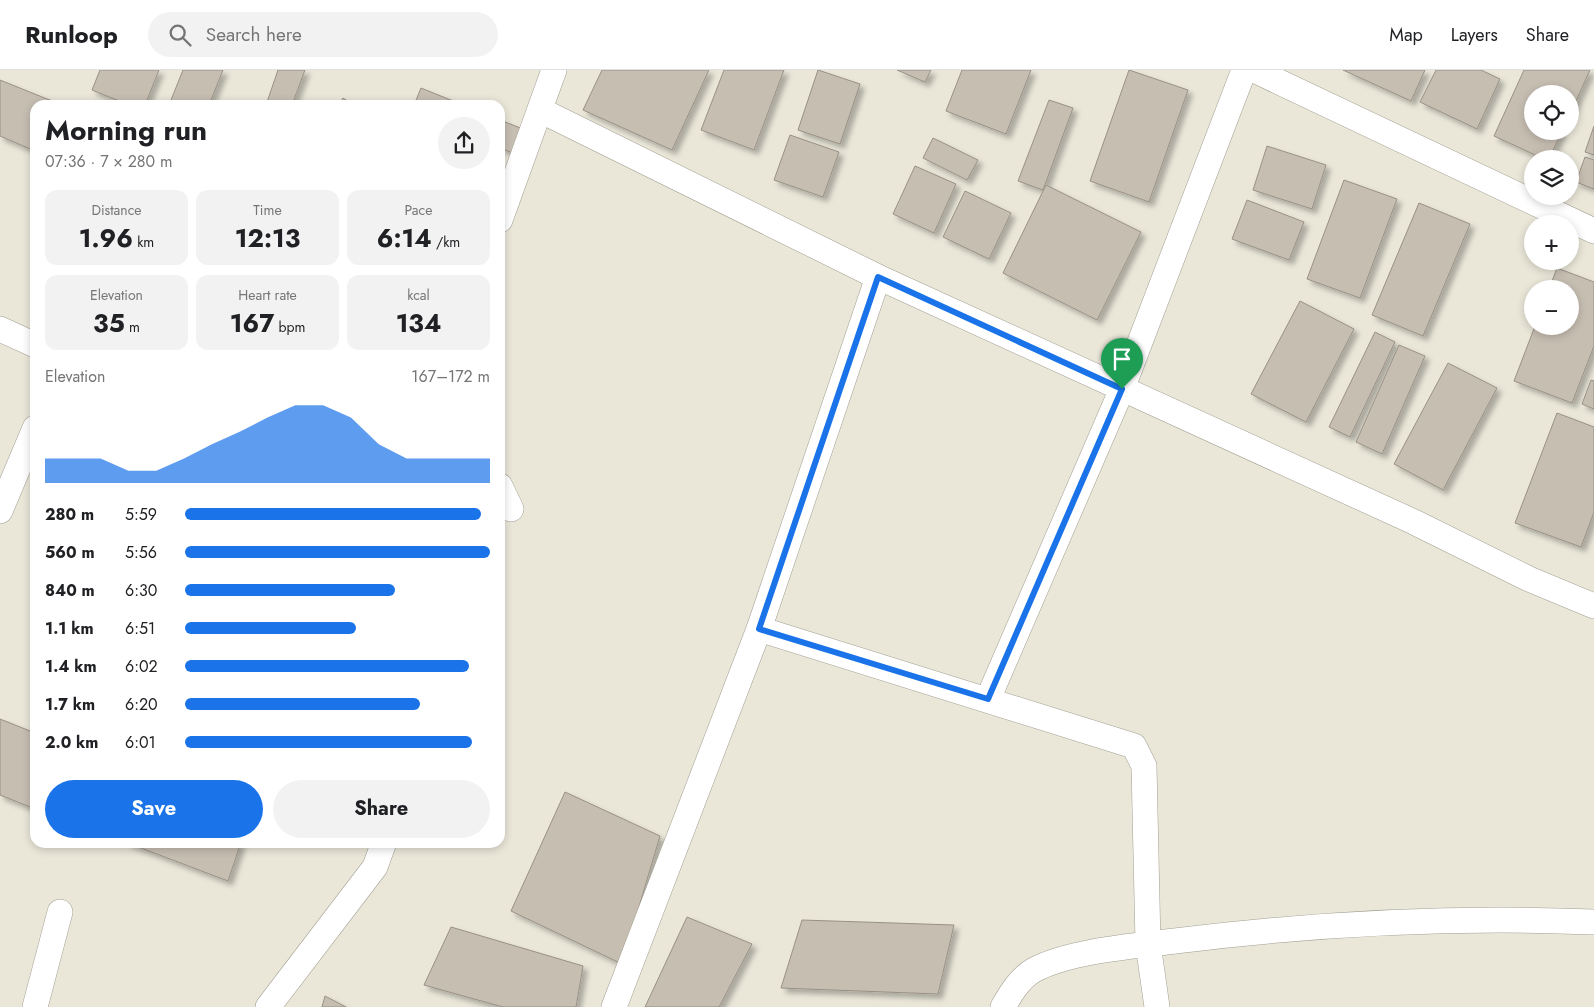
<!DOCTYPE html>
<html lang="en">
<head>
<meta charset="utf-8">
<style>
	:root { --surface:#fff; --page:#f2f2f2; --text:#202124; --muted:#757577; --line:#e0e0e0; --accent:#1a73e8 }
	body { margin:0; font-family:Jost,sans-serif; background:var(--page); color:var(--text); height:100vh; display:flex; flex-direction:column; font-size:19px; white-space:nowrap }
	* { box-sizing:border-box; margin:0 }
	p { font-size:16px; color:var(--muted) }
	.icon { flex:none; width:28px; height:28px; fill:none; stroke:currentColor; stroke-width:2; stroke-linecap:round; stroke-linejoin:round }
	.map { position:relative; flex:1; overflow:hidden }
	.sheet { position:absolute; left:30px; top:30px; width:475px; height:748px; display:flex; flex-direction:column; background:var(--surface); border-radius:15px; box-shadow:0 2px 8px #0003 }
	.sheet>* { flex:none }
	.buttons { position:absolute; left:1524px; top:15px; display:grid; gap:10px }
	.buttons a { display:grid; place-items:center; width:55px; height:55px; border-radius:50%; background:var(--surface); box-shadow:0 2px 8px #0003; font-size:25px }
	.pin { position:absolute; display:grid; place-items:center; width:42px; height:42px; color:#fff; margin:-51px -21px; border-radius:50% 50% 50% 0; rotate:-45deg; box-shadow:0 0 5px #0007 }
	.pin .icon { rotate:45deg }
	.round { display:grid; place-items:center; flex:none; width:52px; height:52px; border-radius:26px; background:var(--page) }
	.overview { display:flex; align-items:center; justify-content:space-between; height:85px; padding:0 15px }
	h1 { font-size:28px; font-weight:700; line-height:38px }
	.stats { display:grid; grid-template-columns:repeat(3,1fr); gap:8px; height:85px; padding:5px 15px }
	.stats div { display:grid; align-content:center; border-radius:12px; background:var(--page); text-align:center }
	.stats b { font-size:25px; font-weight:700 }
	.stats small { font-size:14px; font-weight:400 }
	.stats p { font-size:14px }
	.chart { height:140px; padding:10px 15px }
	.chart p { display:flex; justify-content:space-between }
	.chart svg { width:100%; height:90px; margin-top:5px; fill:var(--accent); opacity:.7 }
	.action { display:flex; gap:10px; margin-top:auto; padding:10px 15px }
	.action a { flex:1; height:58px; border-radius:30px; background:var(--accent); color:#fff; font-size:20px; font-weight:700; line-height:58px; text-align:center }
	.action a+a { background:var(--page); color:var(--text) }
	ul { padding:0 15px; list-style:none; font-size:16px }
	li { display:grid; grid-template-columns:80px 60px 1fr; align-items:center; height:38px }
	li i { height:12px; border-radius:6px; background:var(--accent) }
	header { display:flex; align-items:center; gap:30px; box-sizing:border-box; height:70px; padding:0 25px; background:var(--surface); border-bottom:1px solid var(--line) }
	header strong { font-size:24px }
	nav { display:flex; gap:28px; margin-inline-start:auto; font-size:18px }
	.search { width:350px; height:45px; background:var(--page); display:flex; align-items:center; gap:12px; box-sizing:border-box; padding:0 18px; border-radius:28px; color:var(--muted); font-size:19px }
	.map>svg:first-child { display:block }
	.building { fill:#c7beb2; stroke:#999085; filter:url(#shadow) }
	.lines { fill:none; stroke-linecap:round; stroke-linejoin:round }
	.minor-casing { stroke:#a29f92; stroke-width:26 }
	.minor { stroke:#fff; stroke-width:25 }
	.route-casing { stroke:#fff; stroke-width:10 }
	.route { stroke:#1a73e8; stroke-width:6 }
</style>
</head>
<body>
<header>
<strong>Runloop</strong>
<div class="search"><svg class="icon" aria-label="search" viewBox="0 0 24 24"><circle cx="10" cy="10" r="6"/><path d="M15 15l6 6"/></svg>Search here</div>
<nav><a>Map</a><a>Layers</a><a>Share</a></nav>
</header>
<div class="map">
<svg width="1594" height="937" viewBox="0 0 1594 937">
	<defs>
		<filter id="shadow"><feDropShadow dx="4.5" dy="4.5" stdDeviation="2.5" flood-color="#0004"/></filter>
	</defs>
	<rect width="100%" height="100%" fill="#eae7d9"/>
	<g class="building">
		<polygon points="100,0 159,0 145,35 129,35 92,20"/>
		<polygon points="183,0 223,0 209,35 169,35"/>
		<polygon points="278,0 305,0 292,35 266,35"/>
		<polygon points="602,0 709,0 672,80 583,40"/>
		<polygon points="724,0 784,0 754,80 701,60"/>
		<polygon points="818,0 860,14 840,74 798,60"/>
		<polygon points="897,0 931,0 925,12"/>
		<polygon points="962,0 1031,0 1006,64 946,41"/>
		<polygon points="1129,0 1188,20 1149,132 1090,111"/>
		<polygon points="1343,0 1425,0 1411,31"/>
		<polygon points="1436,0 1481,0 1500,9 1477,59 1420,32"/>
		<polygon points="1524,0 1590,0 1570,44 1570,24 1532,24 1532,61 1562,61 1549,89 1544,89 1494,66"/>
		<polygon points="0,10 62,35 35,35 35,81 0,66"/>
		<polygon points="421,18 463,35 414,35"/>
		<polygon points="343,28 354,35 339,35"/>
		<polygon points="1049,30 1073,38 1043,120 1018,111"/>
		<polygon points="500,50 528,61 518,85 500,78"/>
		<polygon points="1594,56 1594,85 1585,82"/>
		<polygon points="790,65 839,82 823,127 774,110"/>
		<polygon points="933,68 978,90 967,110 923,88"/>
		<polygon points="1267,76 1326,95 1312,139 1253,120"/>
		<polygon points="1585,87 1594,90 1594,119 1576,112"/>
		<polygon points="915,96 956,114 934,163 893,144"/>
		<polygon points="1344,110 1397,129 1360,228 1307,209"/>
		<polygon points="1046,115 1141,162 1097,250 1003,203"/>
		<polygon points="965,121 1011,143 989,189 943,167"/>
		<polygon points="1247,130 1304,152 1289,190 1232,169"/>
		<polygon points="1419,133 1470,154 1423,266 1372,245"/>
		<polygon points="1557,198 1594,212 1594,276 1572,333 1514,311 1535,256 1570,256 1570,219 1549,219"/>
		<polygon points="1300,231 1354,259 1306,352 1251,324"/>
		<polygon points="1375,262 1395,272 1350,367 1329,357"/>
		<polygon points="1399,275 1425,286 1382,384 1356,372"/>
		<polygon points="1448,293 1497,318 1443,420 1394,394"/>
		<polygon points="1591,310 1594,311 1594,339 1582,334"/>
		<polygon points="1557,343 1594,357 1594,442 1581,477 1515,453"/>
		<polygon points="0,649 35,663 35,739 0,725"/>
		<polygon points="565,722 660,766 622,894 511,841"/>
		<polygon points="125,772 241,772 228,811"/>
		<polygon points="687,847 752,874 719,937 645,937"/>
		<polygon points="802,850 954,855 938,924 781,918"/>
		<polygon points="451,857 583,896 576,937 503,937 424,915"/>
		<polygon points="325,926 346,937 322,937"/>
	</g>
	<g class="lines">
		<defs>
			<g id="minor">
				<polyline points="1254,0 1594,161"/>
				<polyline points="540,40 878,207 1414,452 1529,509 1594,536"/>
				<polyline points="500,150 554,0"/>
				<polyline points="0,259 35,275"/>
				<polyline points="500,416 511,439"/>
				<polyline points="0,441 35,358"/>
				<polyline points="759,559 1134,676 1144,696 1148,874 1157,937"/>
				<polyline points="988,629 1122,319 1244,0"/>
				<polyline points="35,937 60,842"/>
				<polyline points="268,937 375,797 384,772"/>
				<polyline points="614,937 759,559 878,207"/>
				<path d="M1003 937C1011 923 1020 908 1034 900 1070 881 1134 876 1175 871 1313 854 1455 846 1594 852"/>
			</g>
		</defs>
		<use href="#minor" class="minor-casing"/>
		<use href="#minor" class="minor"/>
	</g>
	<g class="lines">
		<defs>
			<polygon id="route" points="878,207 1122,319 988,629 759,559"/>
		</defs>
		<use href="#route" class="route-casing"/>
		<use href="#route" class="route"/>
	</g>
</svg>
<div class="buttons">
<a><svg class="icon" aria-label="locate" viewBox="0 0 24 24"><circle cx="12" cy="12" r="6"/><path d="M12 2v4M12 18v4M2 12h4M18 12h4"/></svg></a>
<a><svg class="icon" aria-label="layers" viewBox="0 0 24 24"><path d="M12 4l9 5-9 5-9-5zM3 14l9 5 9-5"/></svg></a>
<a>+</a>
<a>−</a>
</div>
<div class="pin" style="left:1122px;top:319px;background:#1e9e55"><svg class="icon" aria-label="arrive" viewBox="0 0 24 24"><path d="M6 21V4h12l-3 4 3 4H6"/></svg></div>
<section class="sheet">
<div class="overview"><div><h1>Morning run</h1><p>07:36 · 7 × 280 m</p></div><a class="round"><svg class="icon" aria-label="share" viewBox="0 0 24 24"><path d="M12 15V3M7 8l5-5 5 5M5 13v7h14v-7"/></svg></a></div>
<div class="stats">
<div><p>Distance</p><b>1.96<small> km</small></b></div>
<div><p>Time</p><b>12:13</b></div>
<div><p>Pace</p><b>6:14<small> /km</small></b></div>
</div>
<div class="stats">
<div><p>Elevation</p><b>35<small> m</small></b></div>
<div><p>Heart rate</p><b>167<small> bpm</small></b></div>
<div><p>kcal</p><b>134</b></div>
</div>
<div class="chart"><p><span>Elevation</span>167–172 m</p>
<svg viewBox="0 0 160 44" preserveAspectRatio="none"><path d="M0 44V32L10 32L20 32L30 38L40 38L50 32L60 25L70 19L80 12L90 6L100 6L110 12L120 25L130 32L140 32L150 32L160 32V44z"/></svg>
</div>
<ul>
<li><b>280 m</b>5:59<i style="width:97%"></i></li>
<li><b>560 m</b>5:56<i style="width:100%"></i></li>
<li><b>840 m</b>6:30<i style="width:69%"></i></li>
<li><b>1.1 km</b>6:51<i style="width:56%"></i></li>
<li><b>1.4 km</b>6:02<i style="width:93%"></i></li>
<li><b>1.7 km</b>6:20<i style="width:77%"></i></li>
<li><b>2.0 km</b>6:01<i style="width:94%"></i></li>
</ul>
<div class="action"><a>Save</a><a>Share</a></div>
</section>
</div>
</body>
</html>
